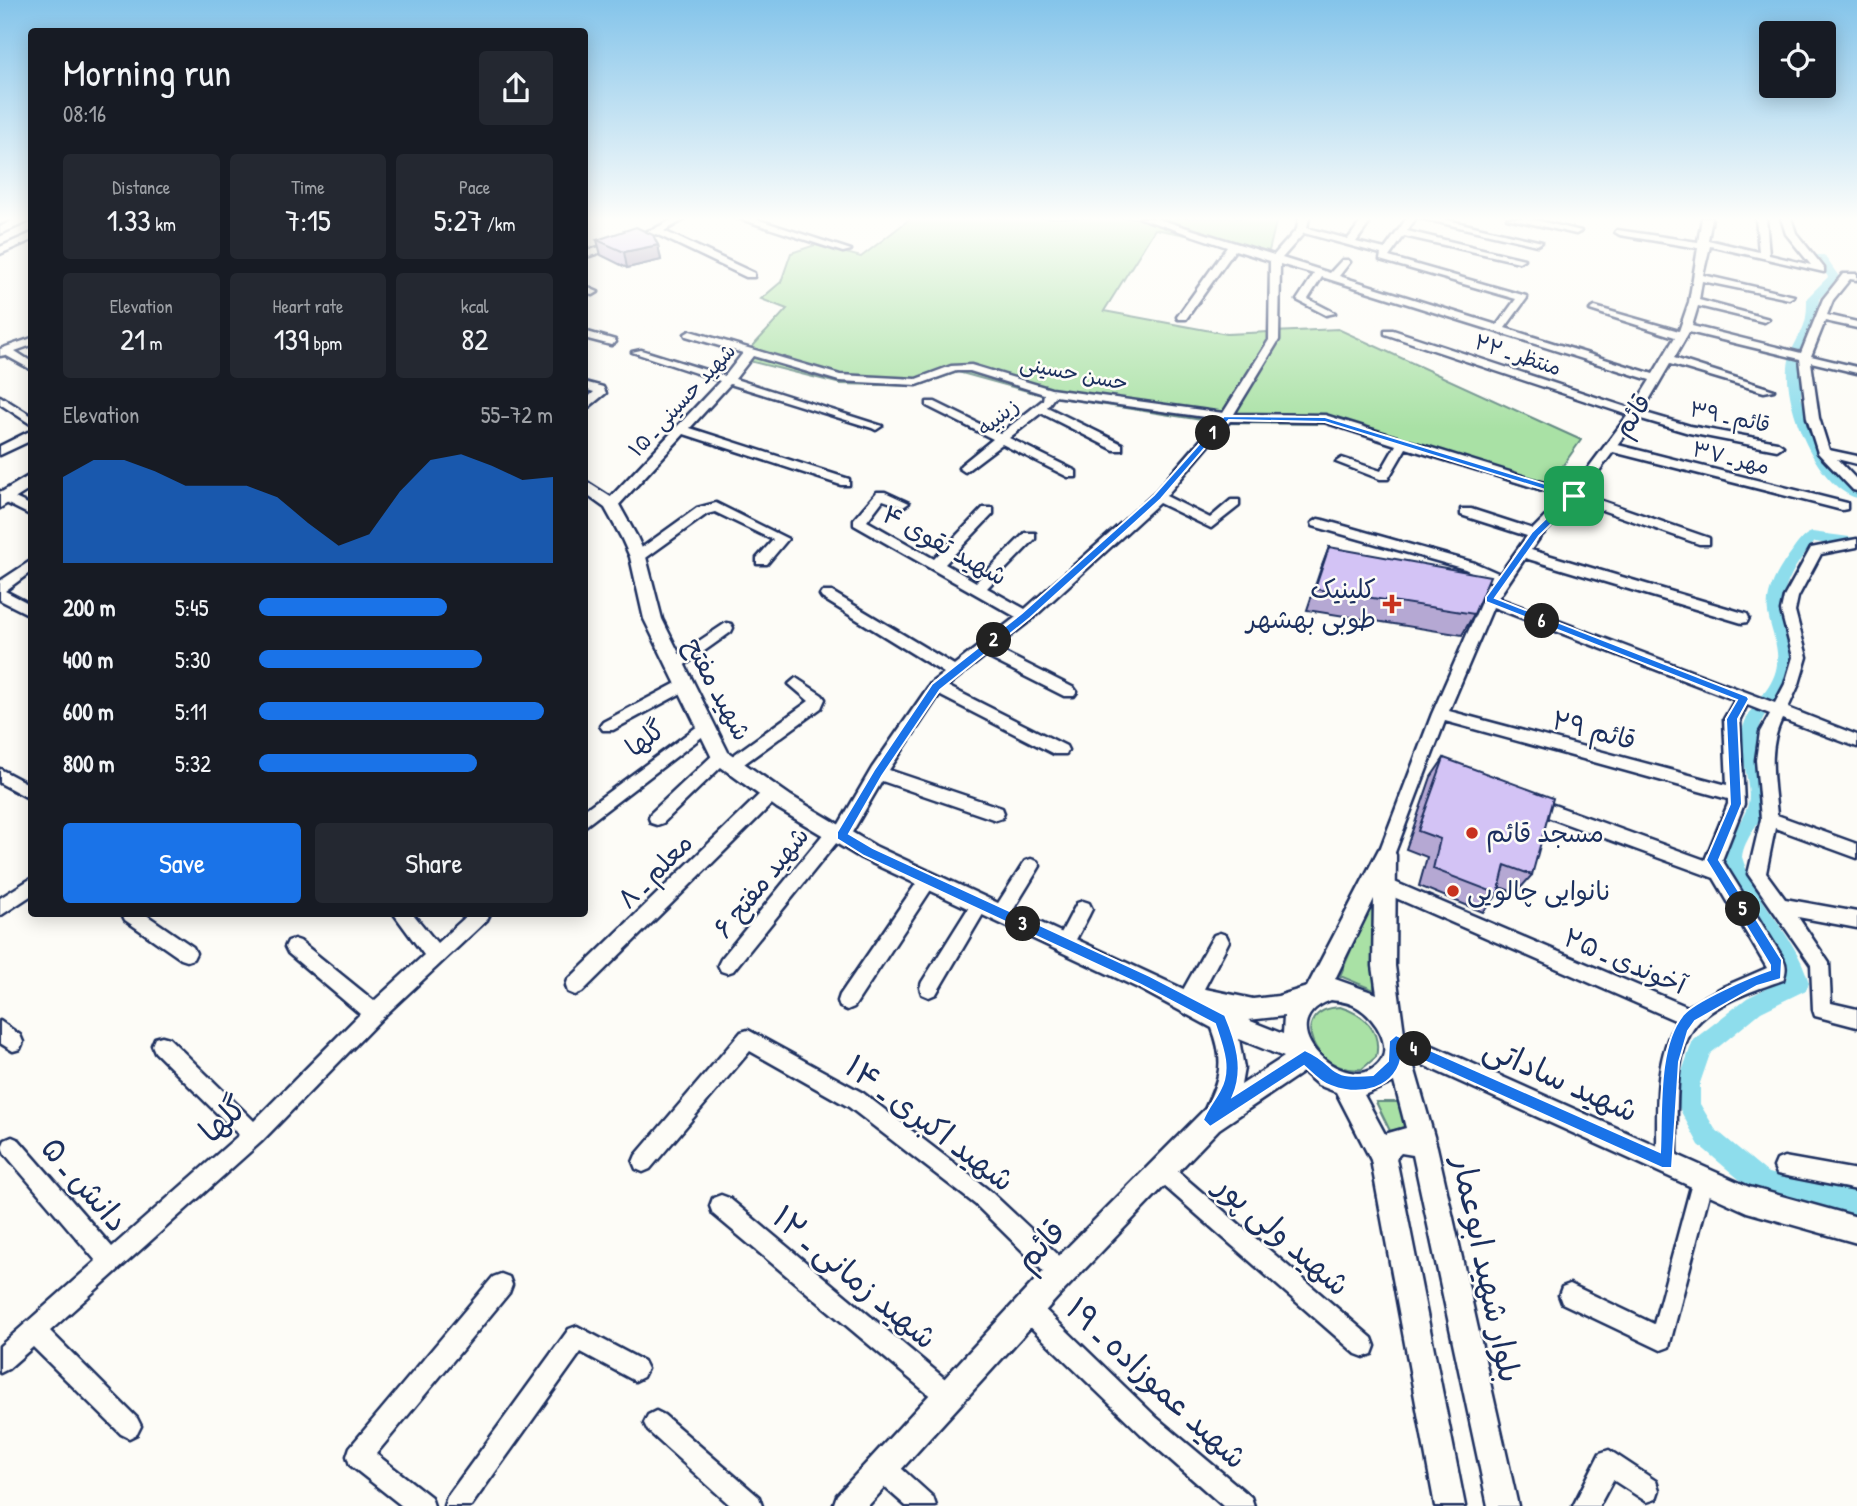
<!DOCTYPE html>
<html lang="en">
<head>
<meta charset="utf-8">
<style>
	:root { --surface:#171b24; --page:#242831; --text:#f1f3f6; --muted:#9ea1a6; --accent:#1a73e8 }
	body { margin:0; font-family:"Patrick Hand","Playpen Sans Arabic",sans-serif; background:var(--page); color:var(--text); height:100vh; display:flex; flex-direction:column; font-size:26px; white-space:nowrap }
	* { box-sizing:border-box; margin:0 }
	p { font-size:23px; color:var(--muted) }
	.icon { flex:none; width:38px; height:38px; fill:none; stroke:currentColor; stroke-width:2; stroke-linecap:round; stroke-linejoin:round }
	.map { position:relative; flex:1; overflow:hidden }
	.side { position:absolute; left:28px; top:28px; width:560px; height:889px; display:flex; flex-direction:column; background:var(--surface); border-radius:7px; box-shadow:0 4px 18px #0003 }
	.side>* { flex:none }
	.fabs { position:absolute; left:1759px; top:21px; display:grid; gap:14px }
	.fabs a { display:grid; place-items:center; width:77px; height:77px; border-radius:7px; background:var(--surface); box-shadow:0 4px 18px #0003; font-size:35px }
	.pin { position:absolute; display:grid; place-items:center; width:60px; height:60px; color:#fff; margin:-30px; border-radius:14px; box-shadow:0 4px 10px #0006 }
	.km { position:absolute; width:35px; height:35px; margin:-18px; border-radius:50%; background:#222; color:#fff; font-size:19px; line-height:35px; text-align:center }
	.round { display:grid; place-items:center; flex:none; width:74px; height:74px; border-radius:7px; background:var(--page) }
	.overview { display:flex; align-items:center; justify-content:space-between; height:119px; padding:0 35px }
	h1 { font-size:38px; font-weight:600; line-height:52px }
	.stats { display:grid; grid-template-columns:repeat(3,1fr); gap:10px; height:119px; padding:7px 35px }
	.stats div { display:grid; align-content:center; border-radius:7px; background:var(--page); text-align:center }
	.stats b { font-size:30px; font-weight:600 }
	.stats small { font-size:19px; font-weight:400 }
	.stats p { font-size:19px }
	.chart { height:196px; padding:14px 35px }
	.chart p { display:flex; justify-content:space-between }
	.chart svg { width:100%; height:126px; margin-top:7px; fill:var(--accent); opacity:.7 }
	.primary-button { display:flex; gap:14px; margin-top:auto; padding:14px 35px }
	.primary-button a { flex:1; height:80px; border-radius:7px; background:var(--accent); color:#fff; font-size:28px; font-weight:600; line-height:80px; text-align:center }
	.primary-button a+a { background:var(--page); color:var(--text) }
	ul { padding:0 35px; list-style:none; font-size:23px }
	li { display:grid; grid-template-columns:112px 84px 1fr; align-items:center; height:52px }
	li i { height:18px; border-radius:9px; background:var(--accent) }
	.map>svg:first-child { display:block }
	.green { fill:#a9e1a5; stroke:#628882; stroke-width:2 }
	.lines { fill:none; stroke-linecap:round; stroke-linejoin:round }
	.canal { fill:#8eddec; fill-rule:evenodd }
	.minor-casing { stroke:#1b2f5e; stroke-width:5 }
	.tertiary-casing { stroke:#1b2f5e; stroke-width:5 }
	.secondary-casing { stroke:#1b2f5e; stroke-width:5 }
	.minor { fill:#fdfcf7; fill-rule:evenodd }
	.tertiary { fill:#fdfcf7; fill-rule:evenodd }
	.secondary { fill:#fdfcf7; fill-rule:evenodd }
	.wall { fill:#b5a8d3; stroke:#1b2f5e; stroke-width:2 }
	.shaded-wall { fill:#9488ac; stroke:#1b2f5e; stroke-width:2 }
	.building { fill:#d3c3f5; stroke:#1b2f5e; stroke-width:2 }
	.route { fill:#1a73e8; stroke:#fff; stroke-width:2; fill-rule:evenodd }
	.poi-dot { fill:#c8321e; stroke:#fdfcf7; stroke-width:2.5 }
	.labels { text-anchor:middle; stroke-width:5; stroke-linejoin:round; paint-order:stroke }
	.far-street-label { font-size:21px; fill:#1b2f5e; stroke:#fdfcf7 }
	.street-label { font-size:26px; fill:#1b2f5e; stroke:#fdfcf7 }
	.poi-label { font-size:26px; fill:#1b2f5e; stroke:#fdfcf7; text-anchor:start }
	.near-street-label { font-size:32px; fill:#1b2f5e; stroke:#fdfcf7 }
</style>
</head>
<body>
<div class="map">
<svg width="1857" height="1506" viewBox="0 0 1857 1506">
	<rect width="100%" height="100%" fill="#fdfcf7"/>
	<filter id="ink" filterUnits="userSpaceOnUse"><feTurbulence type="fractalNoise" baseFrequency=".0143" numOctaves="2"/><feDisplacementMap in="SourceGraphic" scale="14" xChannelSelector="R" yChannelSelector="G"/><feConvolveMatrix kernelMatrix="1 2 1 2 8 2 1 2 1" color-interpolation-filters="sRGB"/></filter>
	<g filter="url(#ink)">
		<g class="green">
			<polygon points="911,218 1277,218 1269,251 1155,229 1104,311 1227,334 1338,329 1581,440 1544,492 1329,424 1221,423 1042,395 958,372 918,386 841,384 741,359 787,309 761,299 781,282 791,253 815,245 861,257"/>
			<polygon points="1376,890 1374,990 1340,976"/>
			<path d="M1340 1007C1364 1014 1382 1031 1376 1057L1362 1069C1315 1075 1285 1010 1340 1007Z"/>
			<polygon points="1376,1102 1403,1102 1410,1127 1390,1131"/>
		</g>
		<g class="lines">
			<g class="canal">
				<path d="M1816 255H1824L1840 278 1819 299 1817 322 1801 360V397L1819 441 1834 469 1857 487V498C1815 486 1781 400 1789 360 1791 348 1800 336 1804 325 1807 317 1807 307 1807 298L1828 277 1815 257Z"/>
				<path d="M1812 532 1857 538V548L1815 542C1798 560 1779 588 1784 614 1787 634 1798 651 1792 672 1785 695 1761 709 1759 733 1757 757 1770 784 1766 803 1762 822 1744 838 1742 857 1756 904 1796 935 1809 983L1806 990 1761 1012 1710 1054 1700 1083V1104L1715 1129 1768 1173 1857 1191V1215L1754 1192 1699 1145 1678 1106V1083L1693 1040 1747 998 1787 978C1775 934 1736 904 1724 857 1726 837 1743 823 1748 804 1752 786 1740 758 1742 735 1744 708 1770 695 1776 670 1781 649 1771 633 1768 613 1765 592 1778 570 1790 554 1796 546 1802 535 1812 532Z"/>
			</g>
			<defs>
				<g id="minor">
					<polygon points="675,218 687,218 664,231 754,273 754,277 746,277 656,234 584,258 584,252 654,229"/>
					<polygon points="738,218 753,218 851,250 843,252"/>
					<path d="M1140 218H1155L1274 255 1297 229 1299 218H1309L1307 228 1348 239 1364 218H1373L1356 242 1385 249 1407 218H1416L1407 231 1524 259 1519 262 1404 236 1389 257 1526 296 1527 298 1505 328 1653 374 1675 337 1590 310 1595 307 1679 331 1689 302 1698 248 1620 235 1615 232 1617 230 1698 242 1702 218H1712L1708 240 1759 252 1756 218H1766L1769 255 1811 265 1786 234 1781 218H1791L1796 233 1824 268V272L1710 246 1703 275 1794 296 1789 299 1702 281 1699 300 1769 319 1764 322 1698 306 1692 326 1801 353 1823 299 1843 274H1857V280L1850 279 1833 300 1827 315 1857 322V328L1825 321 1811 356 1857 367V373L1811 362 1819 418 1829 450 1857 456V464L1837 459 1857 480V491L1853 490 1818 453 1807 418 1800 359 1689 332 1674 358 1774 390 1764 392 1670 364 1642 412 1690 426 1777 442 1783 446 1777 450 1689 433 1638 418 1618 445 1847 503V509L1842 510 1613 452 1582 494 1709 538V544H1699L1576 501 1540 537 1531 550 1747 614 1749 618 1747 622 1742 623 1525 558 1498 598 1775 703 1785 684 1793 657 1781 611 1784 597 1811 548 1857 539V547L1821 554 1798 597 1795 611 1807 657 1799 684 1788 708 1857 735V747L1782 719C1767 749 1774 782 1777 815L1857 844V858L1775 828 1766 873 1785 899 1857 912V928L1798 917 1829 963 1831 1003 1857 1009V1027L1815 1016 1813 1010 1811 965 1748 874 1761 819 1756 760 1760 732 1770 714 1747 705 1740 719 1744 804 1722 860 1783 958C1787 966 1786 972 1783 980 1755 990 1716 1002 1696 1025 1671 1055 1678 1125 1677 1163L1674 1170 1667 1173 1660 1170 1657 1163C1658 1118 1652 1061 1677 1021L1380 891 1377 886 1380 881 1386 878 1392 881 1688 1007 1723 987 1767 968 1714 878 1523 808 1521 803 1523 798 1529 796 1705 860 1728 804V799L1445 721 1394 855 1392 860 1386 862 1380 860 1378 855 1432 714 1482 600 1494 583 1465 569 1313 526 1312 523 1318 519 1323 520 1475 563 1500 574 1527 536 1461 515V509H1471L1533 529 1565 497 1406 448 1388 479H1380L1336 462 1342 458 1381 471 1396 445 1324 422 1230 421 1166 496 1210 518 1231 500H1239V506L1211 528 1159 503 1031 620 995 648 1074 688 1077 692 1074 696H1064L985 656 947 686 1066 746 1068 750 1066 754H1054L939 695 889 770 1002 808 1004 813 1002 818 996 820 882 781 847 841 837 842 733 971 727 973 721 971 718 965 721 959 829 827 838 826 872 768 931 683 944 673 822 598 820 595 822 592H832L954 665 1016 617 854 525V519L877 492H885L909 503 903 507 883 500 867 521 934 559 983 508H993V514L945 564 976 582 1025 533H1035V539L987 588 1025 609 1154 494 1219 419 1055 396 1047 407 1122 444V450H1114L1041 413 1009 438 1076 471V477H1068L1002 444 965 472 959 468 961 465 993 439 927 406V402H935L1000 434 1043 400 1044 394 970 371H956L917 385 839 381 753 356 735 379 882 426 876 430 872 428 730 384 690 428 849 479V485H841L684 434 616 508 611 509 605 505 606 502 720 381 632 352 641 350 725 376 743 353 686 336 685 334 690 331 840 375 916 379 951 366 971 365 1051 389 1223 413 1269 340 1270 261 1235 250 1186 319H1178L1177 317 1227 247ZM1304 233 1381 254 1380 260 1516 299 1497 325 1339 276 1350 262 1348 260H1342L1330 273 1282 258ZM1280 264 1314 274 1297 300 1326 315 1335 313 1308 299 1322 277 1650 380 1632 409 1393 330H1385V334L1628 415 1571 491 1325 415 1234 414 1279 340ZM1493 607 1735 700 1724 719 1727 785 1449 711Z"/>
					<polygon points="1420,218 1439,218 1542,242 1537,245"/>
					<polygon points="1507,218 1527,218 1581,231 1576,234"/>
					<polygon points="32,233 32,240 0,254 0,247"/>
					<polygon points="584,286 598,292 593,295 584,293"/>
					<polygon points="584,331 615,340 616,342 611,345 584,338"/>
					<polygon points="32,338 32,345 15,351 32,362 32,370 5,355 0,356 0,349"/>
					<polygon points="584,382 603,387 606,393 584,411 584,401 594,392 584,389"/>
					<polygon points="0,396 32,416 32,425 0,404"/>
					<polygon points="28,432 32,432 32,440 0,455 0,446"/>
					<polygon points="0,491 32,506 32,516 0,500"/>
					<polygon points="716,503 788,539 767,564 757,564 757,558 773,540 715,512 707,514 643,560 633,560 633,554 697,508"/>
					<polygon points="32,560 32,571 5,591 32,605 32,616 0,600 0,581"/>
					<polygon points="726,623 731,624 733,628 731,632 679,669 669,669 667,665 669,661"/>
					<polygon points="796,678 822,695 825,699 821,708 737,769 725,769 723,765 663,823 657,825 651,823 649,818 651,813 715,753 727,753 728,759 809,701 789,684"/>
					<polygon points="684,679 689,681 691,685 689,689 613,730 603,730 600,726 603,722"/>
					<polygon points="706,720 714,726 711,730 584,827 584,810"/>
					<polygon points="0,769 32,786 32,800 0,783"/>
					<polygon points="772,786 778,788 780,793 778,798 582,992 575,995 568,992 566,986 568,980 766,788"/>
					<polygon points="1031,859 1037,861 1040,866 1037,871 1007,920 1001,922 995,920 992,914 995,908 1025,861"/>
					<polygon points="928,873 934,875 937,880 934,885 854,1007 847,1010 840,1007 838,1001 840,995 922,875"/>
					<polygon points="32,878 32,895 0,916 0,898"/>
					<polygon points="980,896 986,899 989,904 986,909 936,994 929,997 922,994 920,988 922,982 974,899"/>
					<polygon points="1083,901 1089,903 1092,909 1089,915 1071,949 1065,951 1059,949 1056,943 1059,937 1077,903"/>
					<polygon points="122,914 145,914 193,947 196,953 193,959 187,961 181,959 125,920"/>
					<polygon points="394,914 413,914 437,943 469,914 490,914 487,920 381,1019 261,1142 50,1331 137,1418 141,1426 137,1434 129,1438 121,1434 33,1347 8,1369 0,1373 0,1346 96,1261 5,1154 2,1147 5,1140 12,1137 19,1140 112,1247 239,1135 155,1052 152,1045 155,1038 162,1036 169,1038 254,1121 360,1014 288,953 285,947 288,941 294,939 300,941 374,1001 424,955"/>
					<polygon points="1220,933 1226,935 1229,941 1226,947 1197,1002 1190,1005 1183,1002 1181,996 1183,990 1214,935"/>
					<polygon points="0,1021 20,1035 23,1042 20,1049 13,1051 0,1043"/>
					<polygon points="748,1030 863,1093 990,1191 1069,1265 1072,1273 1069,1281 1061,1284 1053,1281 976,1205 849,1107 750,1051 650,1169 643,1172 636,1169 633,1162 636,1155 741,1032"/>
					<polygon points="1784,1157 1857,1170 1857,1190 1777,1174 1774,1167 1777,1160"/>
					<polygon points="1162,1161 1169,1164 1372,1338 1375,1346 1372,1354 1364,1357 1356,1354 1155,1178 1152,1171 1155,1164"/>
					<polygon points="1703,1169 1710,1172 1713,1179 1669,1347 1661,1350 1562,1303 1559,1295 1562,1287 1570,1284 1654,1324 1693,1179 1696,1172"/>
					<polygon points="721,1195 729,1198 956,1388 960,1396 956,1404 948,1408 940,1404 713,1214 710,1206 713,1198"/>
					<polygon points="501,1274 509,1277 512,1285 509,1293 376,1454 431,1497 434,1506 402,1506 350,1465 347,1456 350,1447 493,1277"/>
					<polygon points="1028,1298 1036,1301 1157,1418 1251,1497 1254,1506 1223,1506 1141,1434 1020,1317 1017,1309 1020,1301"/>
					<polygon points="577,1326 643,1361 647,1369 643,1377 635,1381 581,1352 471,1506 444,1506 447,1497 569,1329"/>
					<polygon points="656,1411 664,1415 759,1497 762,1506 731,1506 648,1431 644,1423 648,1415"/>
					<polygon points="1609,1450 1656,1481 1659,1490 1656,1499 1647,1502 1613,1480 1599,1506 1573,1506 1600,1453"/>
					<polygon points="882,1456 891,1459 933,1497 936,1506 906,1506 873,1477 870,1468 873,1459"/>
				</g>
				<g id="tertiary">
					<polygon points="17,218 32,220 0,234 0,227"/>
					<path d="M584 480 617 501 637 537 646 557 662 619 728 752 791 796 875 846 1192 993 1201 988 1253 999 1278 996 1307 987 1379 849 1386 846 1393 849 1396 855 1395 966 1404 1033 1749 1187 1857 1217V1243L1747 1212 1412 1060 1437 1147 1518 1506H1488L1413 1155 1401 1153 1396 1158 1465 1506H1435L1371 1160 1336 1092 1318 1085 1303 1072 1219 1129 1058 1297 868 1506H833L837 1495 1038 1277 1205 1109C1220 1078 1225 1062 1212 1028L1138 988 861 858 777 808 714 762 644 619 630 557 621 537 605 508 584 493ZM1374 899 1373 966 1377 994 1335 979ZM1331 1000C1340 1001 1349 1002 1357 1007 1375 1017 1398 1051 1374 1068 1341 1092 1267 1023 1331 1000ZM1284 1016 1283 1034 1248 1020ZM1239 1039 1284 1057 1241 1085 1244 1068ZM1394 1082 1406 1128 1385 1134 1364 1095Z"/>
				</g>
				<polygon id="secondary" points="32,474 32,488 0,508 0,493"/>
			</defs>
			<use href="#minor" class="minor-casing"/>
			<use href="#tertiary" class="tertiary-casing"/>
			<use href="#secondary" class="secondary-casing"/>
			<use href="#minor" class="minor"/>
			<use href="#tertiary" class="tertiary"/>
			<use href="#secondary" class="secondary"/>
		</g>
		<g class="wall">
			<polygon points="597,240 658,245 661,260 627,268 601,255"/>
			<polygon points="1329,547 1474,614 1462,635 1307,610 1321,568"/>
			<polygon points="1444,758 1532,875 1516,893 1500,887 1498,894 1483,912 1419,886 1427,857 1406,849 1431,777"/>
		</g>
		<polygon class="shaded-wall" points="658,245 661,260 627,268 624,252"/>
		<g class="building">
			<polygon points="636,227 653,235 658,245 624,252 597,240"/>
			<polygon points="1329,547 1490,576 1474,614 1315,589"/>
			<polygon points="1444,758 1553,798 1532,875 1505,865 1498,894 1433,869 1440,839 1418,831"/>
		</g>
	</g>
	<linearGradient id="sky" x2="0" y2="1"><stop stop-color="#84c4ea"/><stop offset="0.51" stop-color="#fefefb"/><stop offset="1" stop-color="#fefefb" stop-opacity="0"/></linearGradient>
	<rect width="1857" height="429" fill="url(#sky)"/>
	<path class="route" d="M1224 416 1325 417 1578 494V498L1539 536 1495 598 1747 696 1749 699 1738 719 1742 804 1719 860 1782 960 1781 979 1757 986 1695 1021 1688 1031 1679 1062 1672 1168H1662L1402 1051C1400 1090 1357 1099 1326 1084 1318 1080 1311 1072 1304 1066L1210 1127 1203 1120C1207 1109 1215 1100 1220 1090 1232 1069 1222 1045 1215 1024L1141 985 864 856 837 839V832L874 770 932 684 1022 613 1154 495ZM1229 420 1325 422 1568 497 1532 532 1486 597V602L1737 700 1726 719 1730 804 1706 860 1770 965V970C1752 976 1694 1001 1683 1015 1657 1047 1662 1112 1660 1152L1396 1035 1389 1041 1388 1061 1373 1075C1322 1079 1341 1066 1305 1050L1233 1096C1245 1069 1236 1041 1225 1015L1150 976 873 848 849 834 882 776 940 690 1030 618 1161 499Z"/>
	<g class="poi-dot">
		<path d="M1388.5 593.5h7v7h7v7h-7v7h-7v-7h-7v-7h7z"/>
		<circle cx="1472" cy="833" r="7"/>
		<circle cx="1453" cy="891" r="7"/>
	</g>
	<g class="labels">
		<g class="far-street-label">
			<text transform="translate(1518 355) rotate(18)" y="7">منتظر ـ ۲۲</text>
			<text transform="translate(1074 373) rotate(11)" y="7">حسن حسینی</text>
			<text transform="translate(682 400) rotate(-47)" y="7">شهید حسینی ـ ۱۵</text>
			<text transform="translate(998 417) rotate(-39)" y="7">زینبیه</text>
			<text transform="translate(1730 417) rotate(12)" y="7">قائم ـ ۳۹</text>
			<text transform="translate(1731 458) rotate(14)" y="7">مهر ـ ۳۷</text>
		</g>
		<g class="street-label">
			<text transform="translate(1632 415) rotate(-56)" y="9">قائم</text>
			<text transform="translate(945 545) rotate(29)" y="9">شهید تقوی ۴</text>
			<text transform="translate(718 689) rotate(62)" y="9">شهید مفتح</text>
			<text transform="translate(1594 730) rotate(15)" y="9">قائم ۲۹</text>
			<text transform="translate(645 738) rotate(-37)" y="9">گلها</text>
			<text transform="translate(655 871) rotate(-45)" y="9">معلم ـ ۸</text>
			<text transform="translate(761 882) rotate(-51)" y="9">شهید مفتح ۶</text>
			<text transform="translate(1625 961) rotate(23)" y="9">آخوندی ـ ۲۵</text>
		</g>
		<g class="poi-label">
			<text x="1376" y="598" text-anchor="end">کلینیک<tspan x="1376" dy="30">طوبی بهشهر</tspan></text>
			<text x="1486" y="842">مسجد قائم</text>
			<text x="1467" y="900">نانوایی چالویی</text>
		</g>
		<g class="near-street-label">
			<text transform="translate(1561 1079) rotate(24)" y="11">شهید ساداتی</text>
			<text transform="translate(223 1119) rotate(-43)" y="11">گلها</text>
			<text transform="translate(930 1123) rotate(37)" y="11">شهید اکبری ـ ۱۴</text>
			<text transform="translate(85 1184) rotate(49)" y="11">دانش ـ ۵</text>
			<text transform="translate(1283 1235) rotate(41)" y="11">شهید ولی پور</text>
			<text transform="translate(1040 1245) rotate(-46)" y="11">قائم</text>
			<text transform="translate(1487 1269) rotate(78)" y="11">بلوار شهید ابوعمار</text>
			<text transform="translate(855 1277) rotate(40)" y="11">شهید زمانی ـ ۱۲</text>
			<text transform="translate(1157 1383) rotate(43)" y="11">شهید عموزاده ـ ۱۹</text>
		</g>
	</g>
</svg>
<div class="fabs">
<a><svg class="icon" aria-label="locate" viewBox="0 0 24 24"><circle cx="12" cy="12" r="6"/><path d="M12 2v4M12 18v4M2 12h4M18 12h4"/></svg></a>
</div>
<div class="pin" style="left:1574px;top:496px;background:#1e9e55"><svg class="icon" aria-label="arrive" viewBox="0 0 24 24"><path d="M6 21V4h12l-3 4 3 4H6"/></svg></div>
<b class="km" style="left:1213px;top:433px">1</b>
<b class="km" style="left:994px;top:640px">2</b>
<b class="km" style="left:1023px;top:924px">3</b>
<b class="km" style="left:1414px;top:1049px">4</b>
<b class="km" style="left:1743px;top:909px">5</b>
<b class="km" style="left:1542px;top:621px">6</b>
<section class="side">
<div class="overview"><div><h1>Morning run</h1><p>08:16</p></div><a class="round"><svg class="icon" aria-label="share" viewBox="0 0 24 24"><path d="M12 15V3M7 8l5-5 5 5M5 13v7h14v-7"/></svg></a></div>
<div class="stats">
<div><p>Distance</p><b>1.33<small> km</small></b></div>
<div><p>Time</p><b>7:15</b></div>
<div><p>Pace</p><b>5:27<small> /km</small></b></div>
</div>
<div class="stats">
<div><p>Elevation</p><b>21<small> m</small></b></div>
<div><p>Heart rate</p><b>139<small> bpm</small></b></div>
<div><p>kcal</p><b>82</b></div>
</div>
<div class="chart"><p><span>Elevation</span>55–72 m</p>
<svg viewBox="0 0 160 44" preserveAspectRatio="none"><path d="M0 44V14L10 8L20 8L30 12L40 17L50 17L60 17L70 21L80 30L90 38L100 34L110 19L120 8L130 6L140 10L150 15L160 14V44z"/></svg>
</div>
<ul>
<li><b>200 m</b>5:45<i style="width:64%"></i></li>
<li><b>400 m</b>5:30<i style="width:76%"></i></li>
<li><b>600 m</b>5:11<i style="width:97%"></i></li>
<li><b>800 m</b>5:32<i style="width:74%"></i></li>
</ul>
<div class="primary-button"><a>Save</a><a>Share</a></div>
</section>
</div>
</body>
</html>
